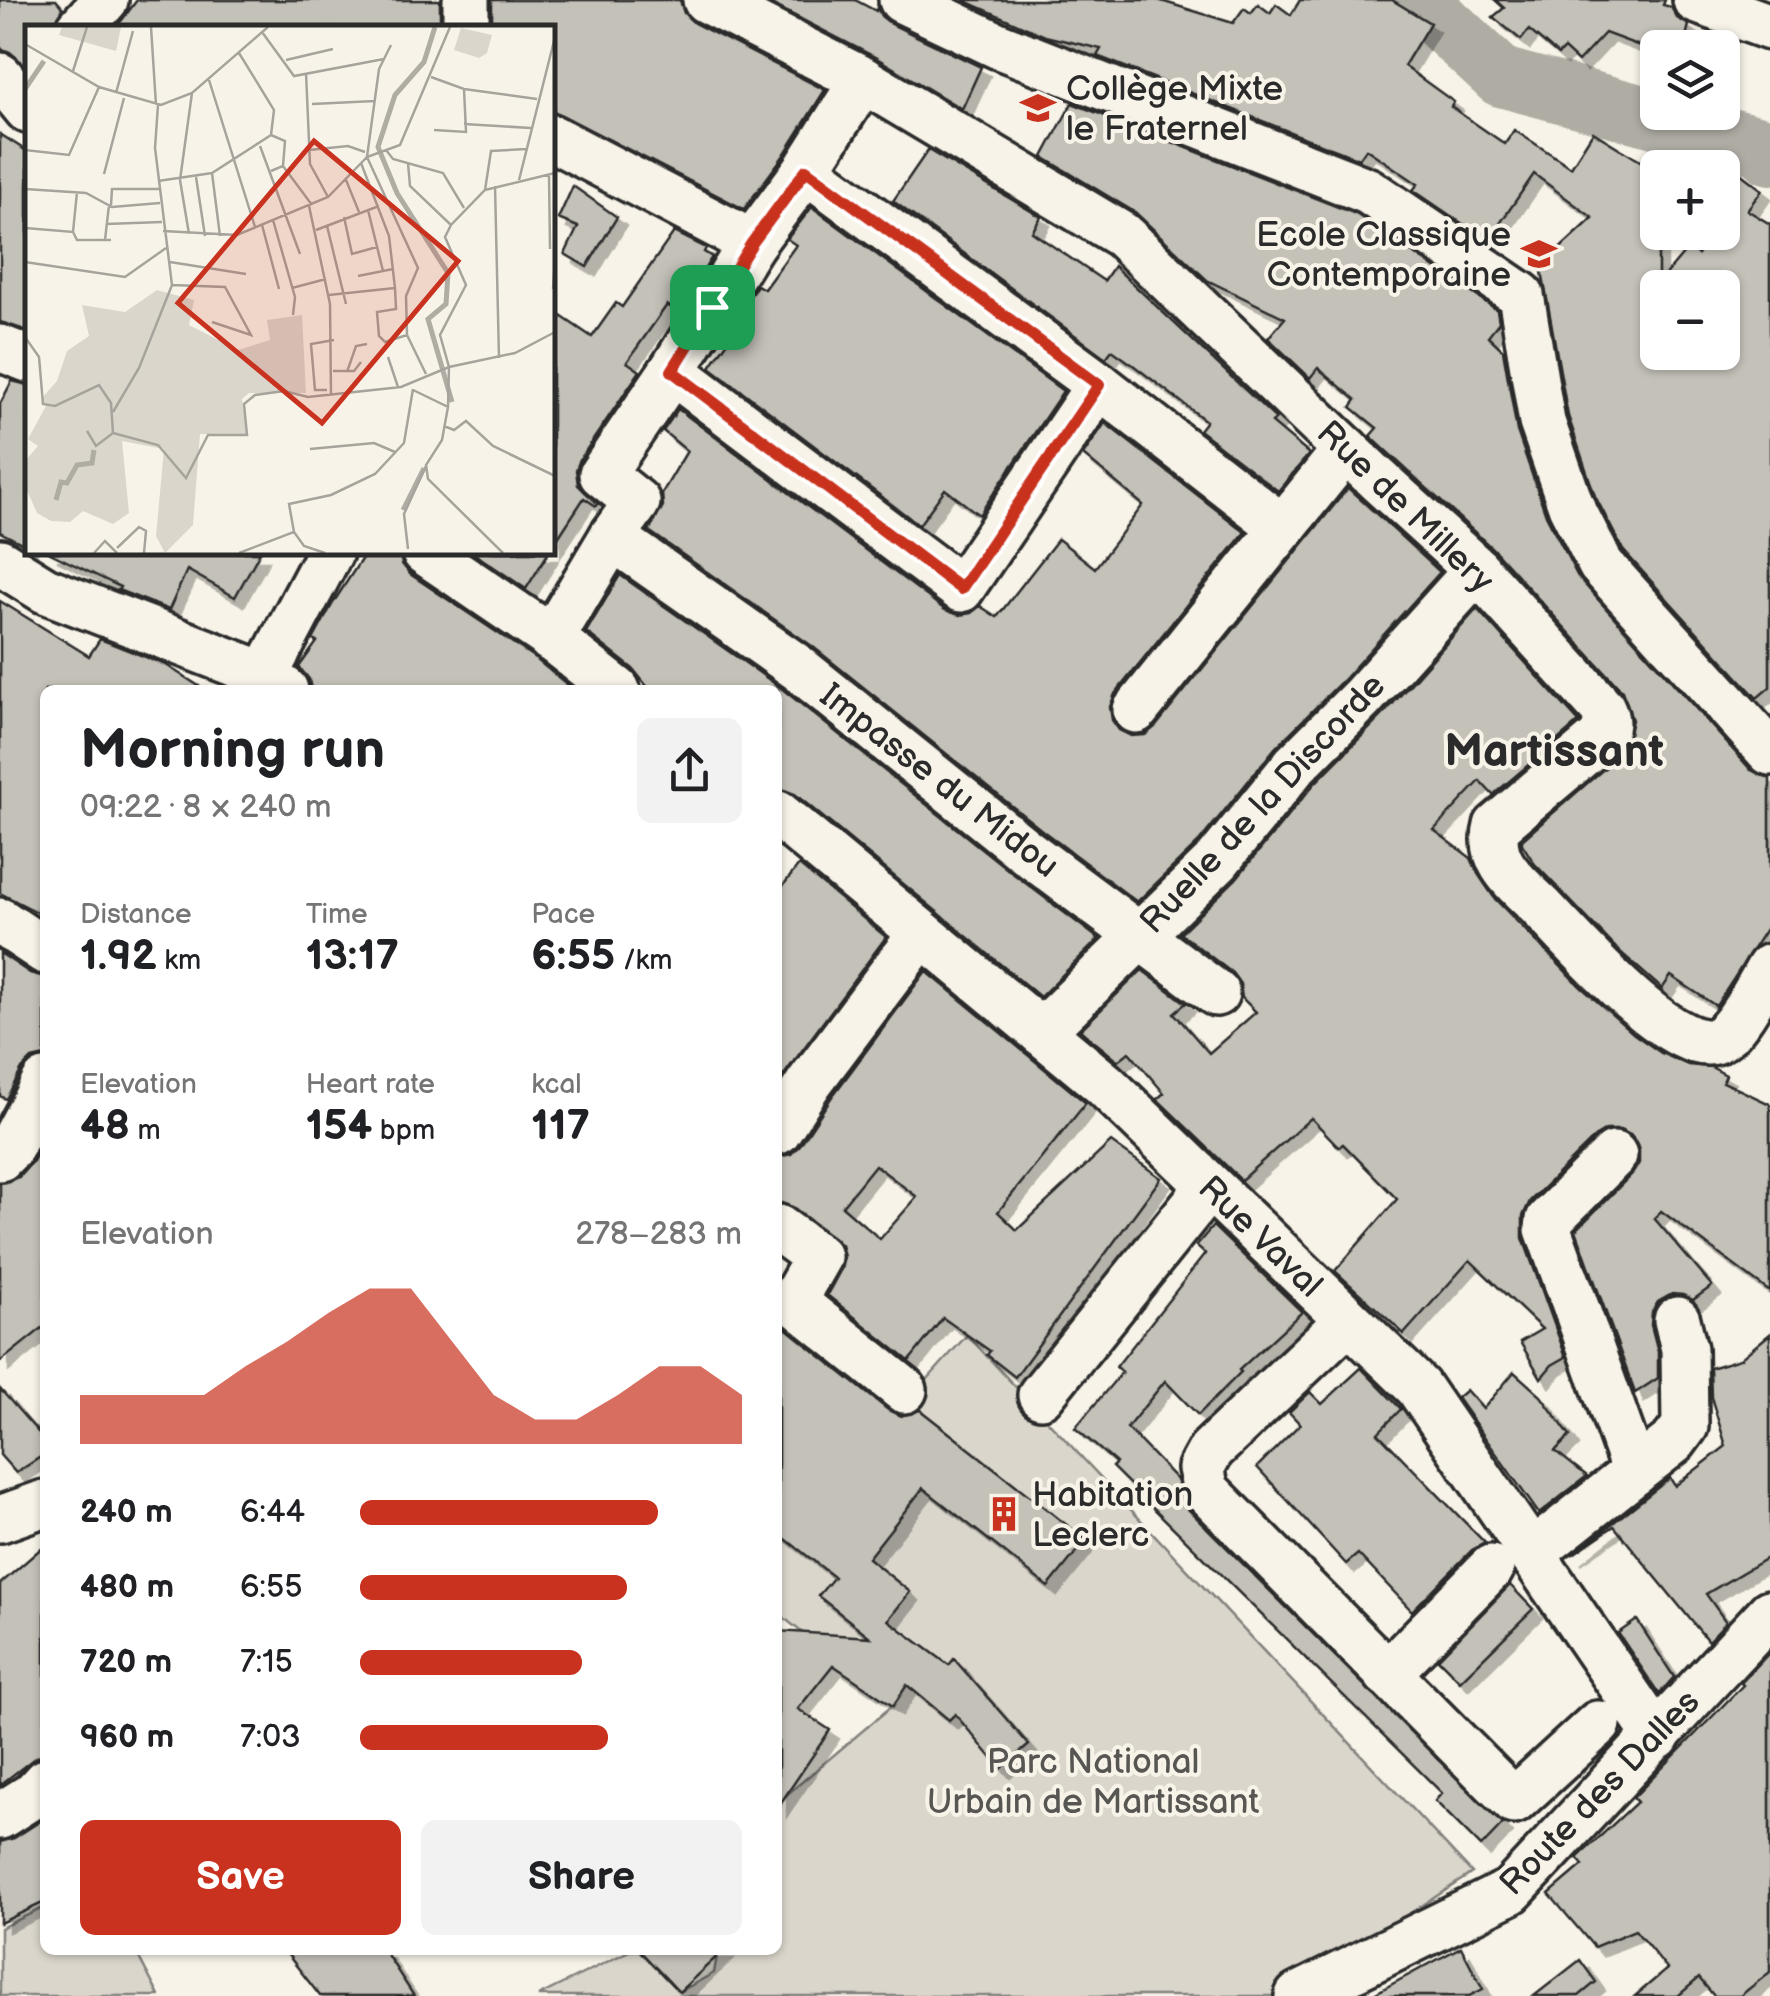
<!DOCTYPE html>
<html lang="en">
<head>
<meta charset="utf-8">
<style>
	:root { --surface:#fff; --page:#f2f2f2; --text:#202124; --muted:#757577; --accent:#c8321e }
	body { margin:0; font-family:"Balsamiq Sans",sans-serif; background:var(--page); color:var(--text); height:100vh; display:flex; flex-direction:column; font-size:38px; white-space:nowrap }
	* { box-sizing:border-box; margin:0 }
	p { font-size:32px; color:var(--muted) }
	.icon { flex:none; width:55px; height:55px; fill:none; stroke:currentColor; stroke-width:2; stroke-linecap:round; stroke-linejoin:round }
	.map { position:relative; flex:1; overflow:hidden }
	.drawer { position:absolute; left:40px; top:685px; width:742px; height:1270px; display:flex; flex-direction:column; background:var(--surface); border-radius:15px; box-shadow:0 2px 8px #0004 }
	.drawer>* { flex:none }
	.tools { position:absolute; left:1640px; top:30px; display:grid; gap:20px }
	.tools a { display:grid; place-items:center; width:100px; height:100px; border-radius:15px; background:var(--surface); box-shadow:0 2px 8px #0004; font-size:50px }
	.pin { position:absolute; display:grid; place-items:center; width:85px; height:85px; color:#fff; margin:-42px; border-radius:20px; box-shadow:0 5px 15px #0006 }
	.round { display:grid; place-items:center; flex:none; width:105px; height:105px; border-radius:15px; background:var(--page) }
	.headline { display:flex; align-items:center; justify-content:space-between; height:170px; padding:0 40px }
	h1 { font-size:55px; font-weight:700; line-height:75px }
	.metrics { display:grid; grid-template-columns:repeat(3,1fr); gap:15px; height:170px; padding:10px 40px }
	.metrics div { display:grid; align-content:center }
	.metrics b { font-size:42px; font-weight:700 }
	.metrics small { font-size:28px; font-weight:400 }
	.metrics p { font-size:28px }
	.chart { height:280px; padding:20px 40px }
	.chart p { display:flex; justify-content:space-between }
	.chart svg { width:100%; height:180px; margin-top:10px; fill:var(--accent); opacity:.7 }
	.button { display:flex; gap:20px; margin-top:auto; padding:20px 40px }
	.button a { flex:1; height:115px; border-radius:15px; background:var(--accent); color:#fff; font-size:40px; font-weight:700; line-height:115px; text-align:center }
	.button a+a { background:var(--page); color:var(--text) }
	ul { padding:0 40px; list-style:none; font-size:32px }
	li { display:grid; grid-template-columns:160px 120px 1fr; align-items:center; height:75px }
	li i { height:25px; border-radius:12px; background:var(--accent) }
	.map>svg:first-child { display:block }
	.green { fill:#dad6cc; stroke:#82807c; stroke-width:2.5 }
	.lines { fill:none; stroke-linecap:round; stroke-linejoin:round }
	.river { stroke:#afaca4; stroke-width:60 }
	.building { fill:#c4c1b9; stroke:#2b2b2b; stroke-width:2.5; fill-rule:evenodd; filter:url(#shadow) }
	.minor-casing { stroke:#2b2b2b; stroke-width:52 }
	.minor { stroke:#f7f3e8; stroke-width:45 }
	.route-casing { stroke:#fff; stroke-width:20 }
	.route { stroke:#c8321e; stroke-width:12 }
	.labels { text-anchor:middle; stroke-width:8; stroke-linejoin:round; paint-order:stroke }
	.poi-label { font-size:35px; fill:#2b2b2b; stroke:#f7f3e8; text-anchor:start }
	.street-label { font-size:35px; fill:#2b2b2b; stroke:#f7f3e8 }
	.park-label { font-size:35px; fill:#575653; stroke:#f7f3e8 }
	.district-label { font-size:45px; font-weight:bold; fill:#2b2b2b; stroke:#f7f3e8 }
	.inset-river { fill:none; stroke:#afaca4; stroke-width:5 }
	.inset-road { fill:none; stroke:#a5a39c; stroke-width:2.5 }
	.view { fill:#c8321e; fill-opacity:0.15; stroke:#c8321e; stroke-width:5 }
	.inset-edge { fill:none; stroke:#2b2b2b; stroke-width:5 }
</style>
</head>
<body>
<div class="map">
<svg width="1770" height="1996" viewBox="0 0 1770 1996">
	<defs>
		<filter id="shadow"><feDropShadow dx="9" dy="9" stdDeviation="0" flood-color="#0004"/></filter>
	</defs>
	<rect width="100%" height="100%" fill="#f7f3e8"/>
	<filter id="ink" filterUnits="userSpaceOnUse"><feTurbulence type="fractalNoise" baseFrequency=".01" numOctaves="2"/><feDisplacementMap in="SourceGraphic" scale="20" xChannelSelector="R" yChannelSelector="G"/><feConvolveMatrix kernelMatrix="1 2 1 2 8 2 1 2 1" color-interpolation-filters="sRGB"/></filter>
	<g filter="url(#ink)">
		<g class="green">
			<polygon points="967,1335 1472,1873 1283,1996 538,1996 631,1950 639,1950 679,1992 714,1973 718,1950 778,1950 778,1812 784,1797 892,1706 778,1613 778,1547"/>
			<polygon points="45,1907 45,1950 135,1950 159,1996 0,1996 0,1928"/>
		</g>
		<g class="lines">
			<polyline class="river" points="1418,0 1501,77 1767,148 1770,155"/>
		</g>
		<g class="building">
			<polygon points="0,0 56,0 63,8 54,28 28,28 28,68 10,52 0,48"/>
			<polygon points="137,0 440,0 440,28 116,28"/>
			<polygon points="492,0 680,0 684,13 694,23 825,90 784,155 744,209 552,110 552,28 492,28"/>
			<polygon points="764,0 855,0 876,11 877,7 881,16 891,24 981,67 962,109 875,57"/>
			<path d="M963 0H1158L1233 23 1244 8 1251 13 1258 4 1270 13 1276 4 1291 15 1300 0H1392L1430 23 1404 66 1454 102 1451 107 1505 144 1514 130 1571 167 1593 132 1658 172V284L1689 247 1698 255 1712 232H1722V159L1762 190 1747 210 1770 224V687L1757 698 1623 550 1595 496 1568 416 1541 266 1593 218 1534 174 1488 241 1413 190 1418 184 1366 149 1359 159 1097 56 1101 49 1045 36ZM1658 288H1722V352H1658Z"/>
			<polygon points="1495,0 1665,0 1663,5 1671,7 1677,18 1689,25 1683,48 1645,48 1605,33 1578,62 1564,49 1558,55 1529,30 1521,40 1493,17 1504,8"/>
			<polygon points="1072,103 1356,214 1497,310 1499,322 1488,336 1503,350 1517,431 1546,515 1578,577 1751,770 1770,778 1770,923 1716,1006 1671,976 1662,989 1617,949 1534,863 1522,844 1522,840 1623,752 1632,720 1622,691 1495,551 1370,436 1377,428 1351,407 1356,400 1318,368 1310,378 1268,338 1285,318 1207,280 1136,213 1043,157"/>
			<polygon points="0,134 28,152 28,331 0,322"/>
			<polygon points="928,150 1041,217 1032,232 1104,281 1114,266 1276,419 1272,423 1309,454 1278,491 1199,430 1206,421 1133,365 1112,350 1106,358 893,201"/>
			<polygon points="573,186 617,217 587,267 565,254 578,227 558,219"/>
			<polygon points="812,207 1063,391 979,515 945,489 919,525 710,367 728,341 723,338 757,285 764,289 796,245 787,239"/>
			<polygon points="674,232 706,248 704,252 712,257 678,312 667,305 627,362 640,371 580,459 576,470 578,485 598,504 596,506 584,498 552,547 552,310 592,337 616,303 622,307"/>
			<polygon points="12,381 28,385 28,546 0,532 0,404"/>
			<polygon points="678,409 945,610 959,615 971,613 980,606 997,617 1058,539 1095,568 1143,505 1083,455 1105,423 1245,532 1115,694 1110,707 1112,720 1119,730 1131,736 1145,735 1156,726 1348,488 1440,572 1343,680 1275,748 1199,842 1137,902 1043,831 812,646 649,531 663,506 662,493 687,451 663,431"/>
			<polygon points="48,552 260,552 235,597 187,570 169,610 118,590 120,587"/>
			<polygon points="366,552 399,552 402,564 410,574 532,656 574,690 311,690 309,679 299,667 317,642 313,640 333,603"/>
			<polygon points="472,552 549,552 526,589"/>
			<polygon points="620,575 781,688 1011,872 1099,939 1040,997 795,794 778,788 778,690 650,690 633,669 586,632"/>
			<polygon points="0,601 89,656 100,639 166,665 205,690 45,690 45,916 0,893"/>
			<polygon points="1477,609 1579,722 1493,795 1480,781 1434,830 1471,858 1478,874 1495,899 1580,986 1634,1034 1661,1053 1688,1065 1711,1067 1726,1075 1723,1082 1770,1104 1770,1292 1661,1211 1654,1218 1712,1286 1693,1300 1683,1295 1672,1294 1658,1302 1652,1312 1651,1325 1658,1352 1658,1378 1635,1393 1576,1230 1633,1173 1639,1163 1639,1149 1632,1136 1620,1130 1606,1130 1596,1136 1530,1201 1523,1216 1523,1238 1566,1357 1552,1365 1541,1378 1520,1342 1542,1329 1470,1260 1404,1334 1335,1271 1397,1199 1343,1144 1339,1147 1311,1118 1241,1180 1157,1099 1164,1093 1129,1052 1118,1061 1080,1030 1142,970 1186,1003 1174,1013 1209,1053 1256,1012 1242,998 1240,984 1232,973 1180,933 1236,879 1315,783 1382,716"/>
			<polygon points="799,865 886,937 778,1083 778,892"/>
			<polygon points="0,953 30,973 45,977 45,1056 32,1059 22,1069 6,1099 0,1096"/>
			<path d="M926 971 1086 1103 998 1212 1017 1230 1111 1142 1161 1178 1015 1377 987 1355 990 1351 943 1318 909 1361 827 1295 841 1269 844 1257 841 1245 793 1207 778 1202V1157L791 1154 800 1145 831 1098ZM875 1165 917 1197 880 1239 842 1206Z"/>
			<polygon points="45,1139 45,1326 0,1362 0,1183 19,1177 33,1161"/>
			<polygon points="1213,1226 1302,1312 1239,1370 1241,1372 1198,1415 1165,1381 1127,1428 1177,1480 1187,1508 1503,1824 1481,1847 1435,1801 1442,1793 1112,1467 1116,1463 1075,1428 1122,1372 1116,1367 1205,1254 1196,1246"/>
			<polygon points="778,1322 888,1410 901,1416 920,1410 1086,1540 1048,1587 923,1488 868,1558 910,1592 888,1620 949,1665 954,1659 1029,1745 1001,1769 955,1714 949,1720 907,1685 893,1706 833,1665 798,1709 830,1730 778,1807 778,1631 870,1637 818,1596 834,1577 778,1533"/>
			<polygon points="1770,1334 1770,1556 1706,1594 1726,1622 1708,1641 1614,1526 1572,1555 1670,1478 1675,1486 1726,1446 1711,1397 1710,1368 1740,1359"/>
			<polygon points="1361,1368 1401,1409 1378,1433 1485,1543 1472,1550 1412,1611 1358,1554 1346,1564 1257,1467 1300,1424 1289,1412 1310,1392 1322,1404"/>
			<polygon points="1514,1372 1541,1396 1570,1436 1555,1451 1587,1476 1539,1514 1457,1398 1466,1390 1483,1409"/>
			<polygon points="0,1389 45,1440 45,1454 16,1473 0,1455"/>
			<polygon points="45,1545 45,1756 36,1757 0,1785 0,1584"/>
			<polygon points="1510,1585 1533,1609 1460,1681 1438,1659"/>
			<polygon points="1637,1620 1674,1677 1659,1694 1618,1633"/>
			<polygon points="1770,1652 1770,1972 1740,1996 1714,1996 1699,1978 1678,1996 1635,1996 1667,1969 1635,1930 1594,1947 1549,1894 1583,1865 1577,1858 1637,1802 1633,1798 1743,1685 1741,1683"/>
			<polygon points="45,1818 45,1902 0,1923 0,1842 14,1838"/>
			<polygon points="1461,1947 1483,1989 1469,1996 1370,1996"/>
			<polygon points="284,1950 384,1950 414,1996 320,1996"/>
			<polygon points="639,1950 724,1950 679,1992"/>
			<polygon points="1580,1960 1596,1982 1579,1996 1534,1996"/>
		</g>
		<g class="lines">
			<defs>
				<g id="minor">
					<polyline points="466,0 466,28"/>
					<path d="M706 0 863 80 1122 235 1377 479 1477 570 1602 708C1608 720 1607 727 1600 739L1497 826C1487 862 1517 883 1541 907 1570 937 1675 1059 1717 1040 1738 1030 1758 986 1770 967"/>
					<polyline points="902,0 997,45 1368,191 1521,295 1542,422 1571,506 1601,565 1770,752"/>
					<polyline points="1696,0 1770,27"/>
					<polyline points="80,28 105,0"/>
					<polyline points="0,76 28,110"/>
					<polyline points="552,138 752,243"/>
					<polyline points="806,170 1099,385 1270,518 1285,525"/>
					<polyline points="0,348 28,359"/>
					<polyline points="672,371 961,589 1099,385"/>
					<polyline points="612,537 797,667 1027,852 1216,993"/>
					<polyline points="425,552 547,635 617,690"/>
					<polyline points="0,562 45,590 265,675 285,690"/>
					<polyline points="551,639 612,537 637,502 602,474 672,371 752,243 806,170 863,80"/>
					<polyline points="257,690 330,552"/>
					<polyline points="1136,710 1346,449"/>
					<polyline points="778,814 1104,1084 1418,1387 1657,1737"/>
					<polyline points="0,921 45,951"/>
					<polyline points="1041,1032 1218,860 1295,765 1362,698 1477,570"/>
					<polyline points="778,1131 809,1083 921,934"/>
					<polyline points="1614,1155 1549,1220 1548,1229 1635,1472"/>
					<polyline points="0,1158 10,1148 45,1082"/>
					<polyline points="778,1228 818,1257 793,1301 904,1390"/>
					<polyline points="1348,1320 1211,1450 1201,1468 1206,1490 1514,1801 1598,1724"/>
					<polyline points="1041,1395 1209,1186"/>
					<polyline points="0,1519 45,1503"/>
					<polyline points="1531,1554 1674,1441 1685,1426 1684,1349 1677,1320"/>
					<polyline points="1387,1674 1491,1568"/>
					<polyline points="0,1816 33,1795 45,1782"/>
					<polyline points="1298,1996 1511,1891 1770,1613"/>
				</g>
			</defs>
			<use href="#minor" class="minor-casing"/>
			<use href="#minor" class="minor"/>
		</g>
	</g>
	<g class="lines" filter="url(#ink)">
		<defs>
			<polygon id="route" points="806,170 1099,385 961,589 672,371 752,243"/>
		</defs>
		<use href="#route" class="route-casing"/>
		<use href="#route" class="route"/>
	</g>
	<defs>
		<symbol id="school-bare" viewBox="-9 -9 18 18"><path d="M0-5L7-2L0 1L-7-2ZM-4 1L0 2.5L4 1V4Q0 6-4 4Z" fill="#c8321e" stroke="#f7f3e8" stroke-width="2.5" paint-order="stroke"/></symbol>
		<symbol id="building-bare" viewBox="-9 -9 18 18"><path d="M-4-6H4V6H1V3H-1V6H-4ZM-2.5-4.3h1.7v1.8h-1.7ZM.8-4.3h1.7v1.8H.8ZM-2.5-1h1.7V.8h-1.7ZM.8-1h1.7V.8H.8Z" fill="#c8321e" stroke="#f7f3e8" stroke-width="2.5" paint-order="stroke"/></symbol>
	</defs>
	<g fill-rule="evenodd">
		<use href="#school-bare" x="1013" y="83" width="50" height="50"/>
		<use href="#school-bare" x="1514" y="229" width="50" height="50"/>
		<use href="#building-bare" x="979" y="1489" width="50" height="50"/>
	</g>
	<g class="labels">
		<g class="poi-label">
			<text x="1066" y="100">Collège Mixte<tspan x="1066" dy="40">le Fraternel</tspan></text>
			<text x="1511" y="246" text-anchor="end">Ecole Classique<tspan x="1511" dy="40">Contemporaine</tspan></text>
			<text x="1032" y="1506">Habitation<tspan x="1032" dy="40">Leclerc</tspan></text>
		</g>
		<g class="street-label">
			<text transform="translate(1406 506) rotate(44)" y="12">Rue de Millery</text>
			<text transform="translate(940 780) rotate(38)" y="12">Impasse du Midou</text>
			<text transform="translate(1262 803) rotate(-47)" y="12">Ruelle de la Discorde</text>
			<text transform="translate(1261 1236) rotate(44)" y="12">Rue Vaval</text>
			<text transform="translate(1599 1792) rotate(-46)" y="12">Route des Dalles</text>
		</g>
		<g class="park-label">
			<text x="1093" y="1773">Parc National<tspan x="1093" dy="40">Urbain de Martissant</tspan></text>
		</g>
		<g class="district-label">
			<text x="1554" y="766">Martissant</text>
		</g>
	</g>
	<g transform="translate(25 25)">
		<rect width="530" height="530" fill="#f7f3e8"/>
		<path d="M37 2H96L91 26 34 10ZM436 3 467 10 462 28 454 33 429 25ZM132 265 169 275 164 300 213 325 245 315 242 295 277 290 281 368H224L217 374 222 409H175L168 500 140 528 131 511 139 424 97 416 104 488 88 499 58 486 45 497 26 496 12 488 0 461V436L13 421 3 414 21 381 16 374 32 356 42 326 64 311 57 280 100 287Z" fill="#dad6cc"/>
		<path class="inset-river" d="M410 2 399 37 370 70 353 122 372 168 423 248 421 279 403 294 427 377M0 64 19 36M31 475 36 457 42 458 52 440 67 438 69 425M378 485 399 443"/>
		<path class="inset-road" d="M126 2 131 80M237 7 269 51 359 34M0 19 74 62 136 80 167 68 243 2M261 35 308 24M48 46 62 2M281 48 285 139 303 172M406 52 439 64 512 74M184 55 230 202M91 68 108 6M287 79 350 76M439 99 506 103M409 105 441 107 439 64M246 110 260 116 258 141 246 146M235 121 275 229M0 125 44 130 74 62M284 125 323 121 340 127M361 125 368 134 418 148 439 183M336 138 364 211 370 263 371 284 352 287 354 311 360 317 382 310M383 138 385 161 426 200M258 141 287 180M187 148 195 211M79 149 99 73M524 149 525 224M171 152 180 211M321 155 334 187M494 155 530 12M133 156 187 148 246 110 249 85 214 28M470 161 474 333M0 164 61 168 87 182 135 178M460 165 466 126 501 124M86 180 87 164H134M284 181 305 279 306 370M343 185 358 246M319 192 327 229 352 222M248 195 270 272 268 290M81 199 137 197M237 200 254 264M302 201 321 279M0 203 48 207 52 167M291 205 354 181M138 206 212 210 303 172 342 132 354 44 366 20M48 207 52 215H86M164 209 155 155 167 68M80 215 84 180M0 237 100 252 141 223M145 237 221 249M333 251 368 244M147 260 200 262 226 310 187 297M267 263 301 254M528 264 530 233M304 270 370 263M0 312 14 332 18 379 30 381 74 360 86 378 88 408 133 420 161 453 183 410H222L219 379 230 370 259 366 283 372 376 362 424 342 490 328 530 307M363 332 373 362M424 342 415 310 441 260 420 212 426 200 460 165 530 148M308 346H329L336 337M322 347 331 321 342 319M401 349 382 310 381 271 393 243 342 132 375 120 425 2M302 365H290L286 319 309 315M388 365 423 382 417 415 401 440 403 454 478 528M423 382 424 341M88 387 114 343 147 260 130 123 133 80M419 401 429 405 441 396 468 421 530 451M62 406 71 421 88 408M285 424 349 418 370 427M269 507 279 521 300 528M92 523 114 502 121 506 119 528M383 524 379 489 401 441M69 528 80 516 92 528M214 528 269 507 264 479 306 470 350 449 379 418 388 364"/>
		<path class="view" d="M289 116 433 236 297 398 153 278Z"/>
		<rect width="530" height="530" class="inset-edge"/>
	</g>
</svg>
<div class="tools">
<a><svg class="icon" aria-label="layers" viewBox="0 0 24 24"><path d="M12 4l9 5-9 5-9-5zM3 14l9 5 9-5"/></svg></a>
<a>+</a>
<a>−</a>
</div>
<div class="pin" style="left:712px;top:307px;background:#1e9e55"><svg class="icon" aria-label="arrive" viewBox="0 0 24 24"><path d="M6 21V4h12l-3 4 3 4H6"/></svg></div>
<section class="drawer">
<div class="headline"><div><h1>Morning run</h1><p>09:22 · 8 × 240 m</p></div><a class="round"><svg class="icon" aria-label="share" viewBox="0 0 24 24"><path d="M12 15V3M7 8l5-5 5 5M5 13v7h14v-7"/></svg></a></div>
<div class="metrics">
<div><p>Distance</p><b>1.92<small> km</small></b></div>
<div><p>Time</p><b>13:17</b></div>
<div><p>Pace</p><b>6:55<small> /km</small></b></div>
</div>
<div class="metrics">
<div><p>Elevation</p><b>48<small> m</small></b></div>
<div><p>Heart rate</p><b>154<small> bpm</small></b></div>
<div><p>kcal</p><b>117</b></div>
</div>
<div class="chart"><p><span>Elevation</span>278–283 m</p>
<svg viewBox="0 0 160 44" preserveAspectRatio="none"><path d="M0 44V32L10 32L20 32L30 32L40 25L50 19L60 12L70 6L80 6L90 19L100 32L110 38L120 38L130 32L140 25L150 25L160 32V44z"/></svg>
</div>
<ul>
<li><b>240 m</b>6:44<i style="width:78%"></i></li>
<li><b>480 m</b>6:55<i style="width:70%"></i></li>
<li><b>720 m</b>7:15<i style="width:58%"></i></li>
<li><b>960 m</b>7:03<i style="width:65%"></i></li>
</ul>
<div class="button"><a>Save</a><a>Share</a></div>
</section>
</div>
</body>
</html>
